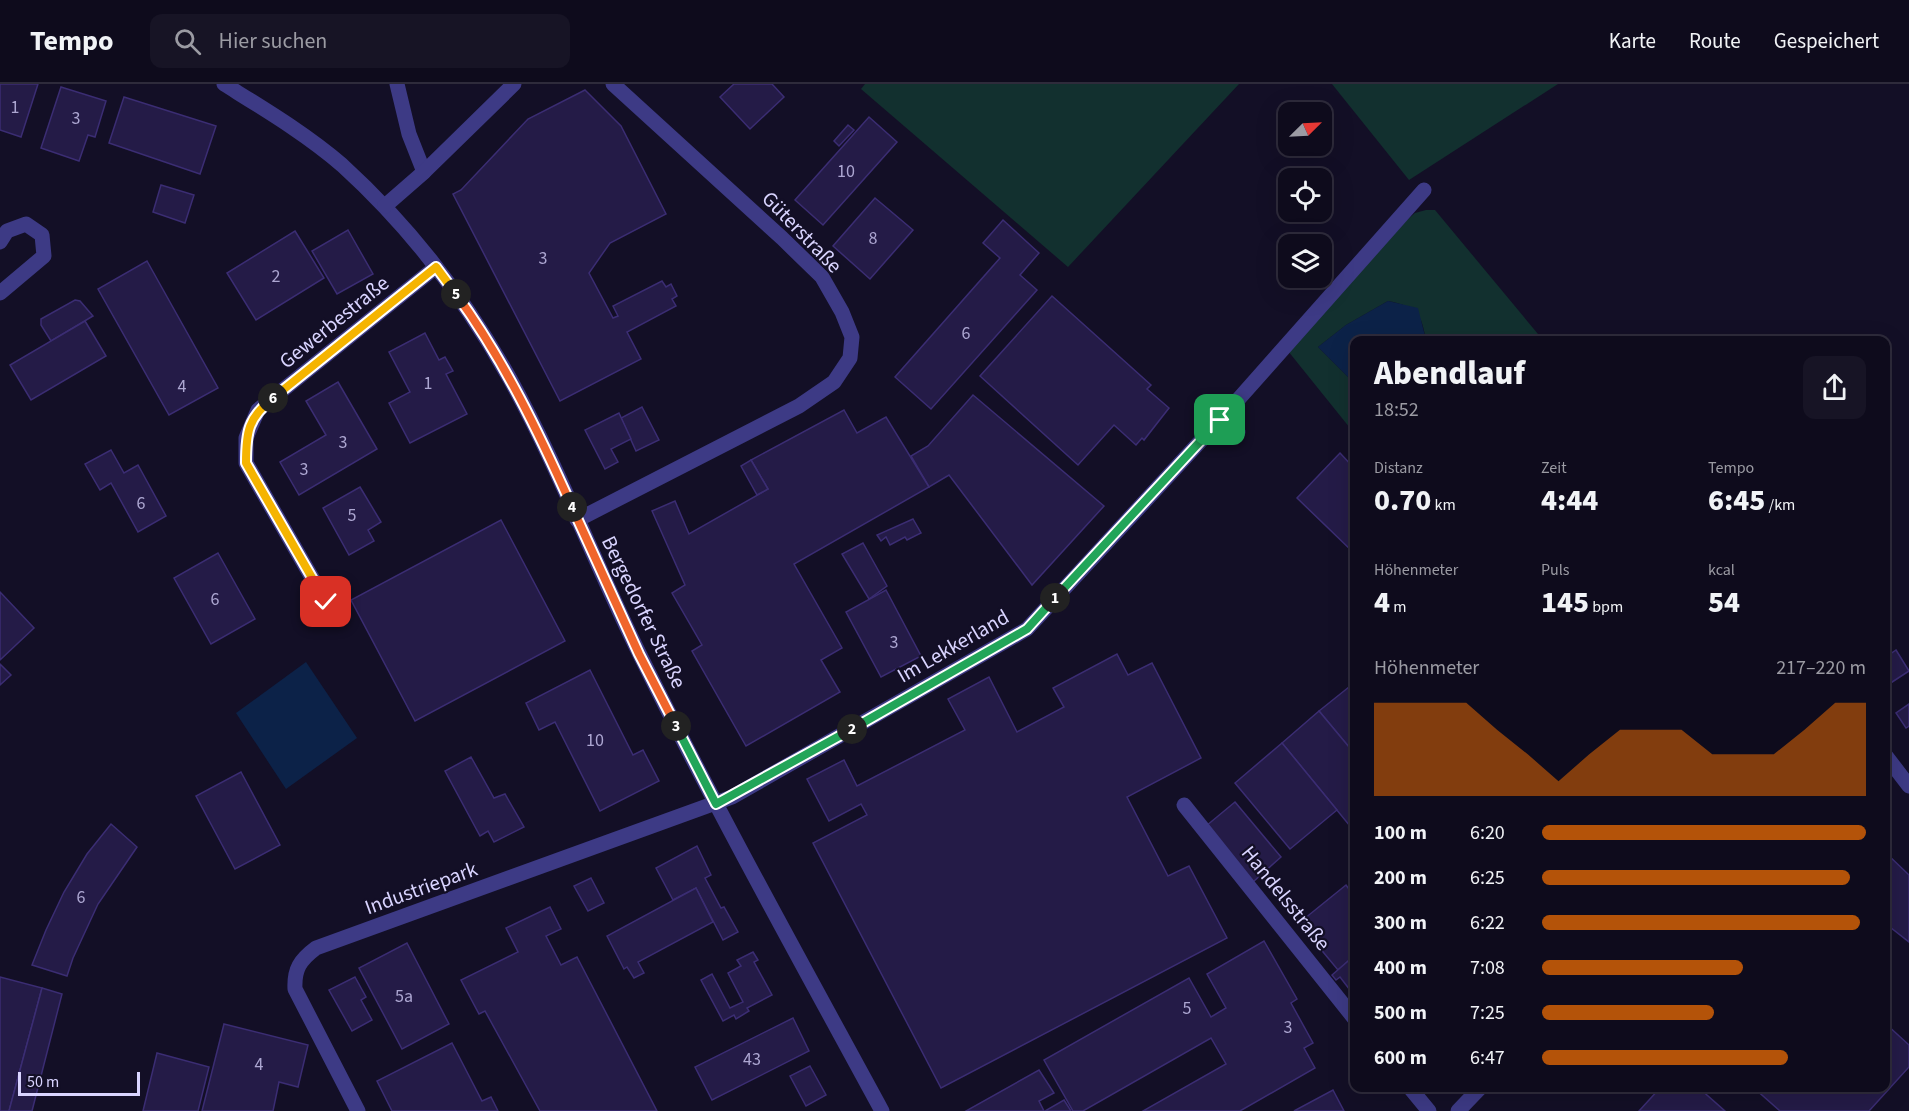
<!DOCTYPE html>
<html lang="de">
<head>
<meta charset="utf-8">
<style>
	:root { --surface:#0e0b1c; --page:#171425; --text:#f1f3f6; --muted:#9b9ba3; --line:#2e2b3b; --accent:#b45309 }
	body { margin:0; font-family:"Source Sans 3",sans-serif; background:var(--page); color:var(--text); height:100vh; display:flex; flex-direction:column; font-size:22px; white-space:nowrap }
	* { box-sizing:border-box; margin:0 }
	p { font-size:20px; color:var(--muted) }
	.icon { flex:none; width:33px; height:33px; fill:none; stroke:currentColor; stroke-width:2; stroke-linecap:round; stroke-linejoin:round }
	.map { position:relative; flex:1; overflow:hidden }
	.side { position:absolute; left:1350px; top:252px; width:540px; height:756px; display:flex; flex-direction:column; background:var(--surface); border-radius:12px; box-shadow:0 6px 24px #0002,0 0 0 2px var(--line) }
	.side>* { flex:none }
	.needle { width:39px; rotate:66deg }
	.controls { position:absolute; left:1278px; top:18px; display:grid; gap:12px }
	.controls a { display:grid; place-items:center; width:54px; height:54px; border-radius:12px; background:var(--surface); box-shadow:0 6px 24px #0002,0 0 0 2px var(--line); font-size:30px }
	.scale { position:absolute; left:18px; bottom:15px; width:122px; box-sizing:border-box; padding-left:6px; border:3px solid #d9d4ff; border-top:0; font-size:16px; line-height:21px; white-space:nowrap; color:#d9d4ff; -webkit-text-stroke:4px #130f26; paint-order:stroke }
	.pin { position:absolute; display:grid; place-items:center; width:51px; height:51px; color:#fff; margin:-26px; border-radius:12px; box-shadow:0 3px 9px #0006 }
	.km { position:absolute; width:30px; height:30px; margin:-15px; border-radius:50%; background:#222; color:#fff; font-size:16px; line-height:30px; text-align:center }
	.round { display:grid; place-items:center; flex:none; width:63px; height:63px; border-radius:12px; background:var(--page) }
	.headline { display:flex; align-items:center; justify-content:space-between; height:102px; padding:0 24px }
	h1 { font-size:33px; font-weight:800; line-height:45px }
	.metrics { display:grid; grid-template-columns:repeat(3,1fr); gap:9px; height:102px; padding:6px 24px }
	.metrics div { display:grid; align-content:center }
	.metrics b { font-size:30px; font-weight:800 }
	.metrics small { font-size:16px; font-weight:400 }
	.metrics p { font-size:16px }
	.chart { height:168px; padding:12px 24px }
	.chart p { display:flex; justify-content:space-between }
	.chart svg { width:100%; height:108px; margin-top:6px; fill:var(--accent); opacity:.7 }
	ul { padding:0 24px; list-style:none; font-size:20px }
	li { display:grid; grid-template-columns:96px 72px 1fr; align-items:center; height:45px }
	li i { height:15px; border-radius:8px; background:var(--accent) }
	header { display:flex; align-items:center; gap:36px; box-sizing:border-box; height:84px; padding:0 30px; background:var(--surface); border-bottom:2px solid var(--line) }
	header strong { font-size:28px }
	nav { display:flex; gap:33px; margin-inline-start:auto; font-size:21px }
	.search { width:420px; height:54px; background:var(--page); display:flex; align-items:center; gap:15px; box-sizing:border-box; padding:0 21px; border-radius:12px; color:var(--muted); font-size:22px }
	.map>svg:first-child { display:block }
	.green { fill:#12302f }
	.water { fill:#0c2248 }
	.building { fill:#241b47; stroke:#3b2d73; stroke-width:1.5 }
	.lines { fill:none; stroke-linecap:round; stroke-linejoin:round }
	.minor { stroke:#3d3a85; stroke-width:15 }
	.split-1-casing { stroke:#fff; stroke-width:12 }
	.split-2-casing { stroke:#fff; stroke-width:12 }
	.split-3-casing { stroke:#fff; stroke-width:12 }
	.split-4-casing { stroke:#fff; stroke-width:12 }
	.split-5-casing { stroke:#fff; stroke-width:12 }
	.split-6-casing { stroke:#fff; stroke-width:12 }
	.split-7-casing { stroke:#fff; stroke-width:12 }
	.split-1 { stroke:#22a559; stroke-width:8 }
	.split-2 { stroke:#22a559; stroke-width:8 }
	.split-3 { stroke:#22a559; stroke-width:8 }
	.split-4 { stroke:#f0652b; stroke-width:8 }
	.split-5 { stroke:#f0652b; stroke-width:8 }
	.split-6 { stroke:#f5b400; stroke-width:8 }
	.split-7 { stroke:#f5b400; stroke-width:8 }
	.labels { text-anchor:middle; stroke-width:4.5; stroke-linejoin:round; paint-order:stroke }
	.number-label { font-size:18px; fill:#aca6d1 }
	.street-label { font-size:21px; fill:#d9d4ff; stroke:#130f26 }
</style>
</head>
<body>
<header>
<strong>Tempo</strong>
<div class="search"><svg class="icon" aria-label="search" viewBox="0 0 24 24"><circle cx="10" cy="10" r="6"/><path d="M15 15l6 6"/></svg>Hier suchen</div>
<nav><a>Karte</a><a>Route</a><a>Gespeichert</a></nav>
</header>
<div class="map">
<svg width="1909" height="1027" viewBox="0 0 1909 1027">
	<rect width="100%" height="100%" fill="#130f26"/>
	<g class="green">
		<polygon points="865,0 1239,0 1068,183 861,5"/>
		<polygon points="1332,0 1558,0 1409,96"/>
		<path d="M1426 126H1435L1543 256H1426C1421 228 1417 223 1388 217L1346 241 1318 263 1354 299V349L1288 267 1407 136 1415 129Z"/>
	</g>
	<g class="water">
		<polygon points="1388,217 1418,224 1426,256 1354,256 1354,299 1318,263 1346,241"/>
		<polygon points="306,578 357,654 286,705 236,629"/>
	</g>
	<g class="building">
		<polygon points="0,0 38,0 21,53 0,46"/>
		<polygon points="734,0 772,0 784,13 750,45 720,13"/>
		<polygon points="61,3 106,17 95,53 88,51 79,77 41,64"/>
		<polygon points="585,6 621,42 666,130 610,159 589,189 613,234 618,232 613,222 662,197 666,203 671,200 677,212 672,215 676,222 627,248 641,275 560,317 453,110 461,106 528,35"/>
		<polygon points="124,13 216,42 200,90 109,59"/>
		<polygon points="869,33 897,58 823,141 795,116"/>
		<polygon points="848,41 854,46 839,62 834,57"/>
		<polygon points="161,101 194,111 185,139 153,128"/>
		<polygon points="875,114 913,146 870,195 833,162"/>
		<polygon points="1003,136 1039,169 1020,191 1037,206 931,325 895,293 1000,174 983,159"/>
		<polygon points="348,146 373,190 337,210 312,167"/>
		<polygon points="295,147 324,194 256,236 227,189"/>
		<polygon points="147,177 218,304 169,331 98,205"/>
		<polygon points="1052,212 1151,301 1147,305 1169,324 1144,356 1142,354 1136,361 1114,341 1078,381 980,292"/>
		<polygon points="75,216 80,217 93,232 51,257 41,241 41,235"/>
		<polygon points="85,237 106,272 31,316 10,281"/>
		<polygon points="425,249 439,276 445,273 453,287 446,290 467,330 410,359 389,319 410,308 389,268"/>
		<polygon points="338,298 377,365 299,411 280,378 326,351 306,317"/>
		<polygon points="973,311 1104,422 1032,501 949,391 929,403 911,372 928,362"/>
		<polygon points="642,323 659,356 636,367 621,334"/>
		<polygon points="844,326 857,349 886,333 929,403 794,480 842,564 821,576 840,608 746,662 692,567 702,561 672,509 685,501 652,427 675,417 689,450 768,405 751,376"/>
		<polygon points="619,329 631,355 611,365 618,378 605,385 585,346"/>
		<polygon points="111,366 124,389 138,381 166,432 138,448 111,399 100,406 85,380"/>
		<polygon points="1340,369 1354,384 1354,469 1297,414"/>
		<polygon points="751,376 768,405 757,411 741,382"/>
		<polygon points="360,403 381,438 368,446 374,457 349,471 323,424"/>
		<polygon points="913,435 921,449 907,456 905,453 890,461 886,453 881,457 877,451"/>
		<polygon points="501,436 565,557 415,637 351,516"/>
		<polygon points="863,459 887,502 869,515 842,470"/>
		<polygon points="218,469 255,535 211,560 174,494"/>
		<polygon points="886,506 921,572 881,593 846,528"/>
		<polygon points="0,508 34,544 0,576"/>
		<polygon points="1896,566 1909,587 1886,602 1886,573"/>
		<polygon points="1117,570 1128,591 1152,579 1201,674 1127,713 1168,792 1189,782 1227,854 941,1004 813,759 867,731 861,720 829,737 807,695 844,676 857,702 965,646 948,615 989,593 1017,648 1064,623 1053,604"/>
		<polygon points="0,580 11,591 0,601"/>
		<polygon points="590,586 633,671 643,666 659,697 600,727 555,638 539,646 526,619"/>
		<polygon points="1354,599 1354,669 1319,627"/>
		<polygon points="1909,620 1909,642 1906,644 1896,629"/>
		<polygon points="1319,627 1354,669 1354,747 1282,659"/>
		<polygon points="1282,659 1337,726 1290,765 1235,699"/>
		<polygon points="471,673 494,714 505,710 524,743 494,758 488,747 480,752 445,687"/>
		<polygon points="241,688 280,761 235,785 196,712"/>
		<polygon points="1235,718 1281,773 1253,798 1206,742"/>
		<polygon points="111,740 137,763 98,820 73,874 67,892 32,881 46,846 64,808 87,770"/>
		<polygon points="697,762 711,791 705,794 721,824 724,823 738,848 723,856 696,804 673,816 656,784"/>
		<polygon points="1886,769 1909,791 1909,858 1886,840"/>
		<polygon points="591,794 604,819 588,827 574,802"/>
		<polygon points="1346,801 1354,812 1354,872 1338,886 1299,839"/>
		<polygon points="696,804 713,838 638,878 644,889 634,894 627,883 624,885 607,852"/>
		<polygon points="550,823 561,845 546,852 561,881 577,873 657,1027 540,1027 485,927 479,930 461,896 518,868 506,844"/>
		<polygon points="1264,857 1297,915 1291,919 1313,959 1304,964 1315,984 1240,1027 1143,1027 1226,980 1211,954 1083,1027 1073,1027 1044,976 1189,894 1211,933 1226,924 1207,890"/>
		<polygon points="407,859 449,940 402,965 359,884"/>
		<polygon points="753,868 758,876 754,878 772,911 747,924 749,927 736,935 734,931 723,937 701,896 712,890 730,924 743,918 728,889 741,882 737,876"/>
		<polygon points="1354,872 1354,902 1350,906 1340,893 1336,896 1332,891"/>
		<polygon points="0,893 42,904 9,1027 0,1027"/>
		<polygon points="355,893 366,913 361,916 372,936 352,947 329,906"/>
		<polygon points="42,904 62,910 32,1027 9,1027"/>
		<polygon points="793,934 809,967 712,1016 695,983"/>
		<polygon points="224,940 308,961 298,1003 279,998 273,1027 202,1027"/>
		<polygon points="1886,940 1909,961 1909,983 1869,1027 1780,1027 1754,1004 1886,1004"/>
		<polygon points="452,959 482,1017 491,1013 498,1027 392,1027 377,997"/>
		<polygon points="157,969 209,983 198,1027 143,1027"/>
		<polygon points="810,982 826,1011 806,1022 790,992"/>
		<polygon points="1039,986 1054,1009 1039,1017 1044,1027 966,1027"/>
		<polygon points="1660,1004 1699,1004 1725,1027 1639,1027"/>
		<polygon points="1333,1006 1344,1027 1294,1027"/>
		<polygon points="1064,1016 1071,1027 1045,1027"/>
	</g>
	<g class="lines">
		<g class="minor">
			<path d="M224 0C264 25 306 50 342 81 409 142 466 216 510 295 559 384 595 480 640 571 716 725 800 876 882 1027"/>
			<polyline points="397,0 409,50 424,88"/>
			<polyline points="385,122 424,88 514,0"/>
			<polyline points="0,158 7,147 26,140 42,151 44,172 0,209"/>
			<polyline points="1220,336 1238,348"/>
			<polyline points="577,436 799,322 834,298 850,274 852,253 842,228 822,193 782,154 613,0"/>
			<polyline points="326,518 246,379 246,354 258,326 436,183"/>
			<polyline points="1886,672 1909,702"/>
			<polyline points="1184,721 1354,934"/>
			<polyline points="1410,1004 1429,1027"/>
			<path d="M358 1027 295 905C294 885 300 876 316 864L732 713 1027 545 1220 336 1424 106"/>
			<polyline points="1458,1027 1480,1004"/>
		</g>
	</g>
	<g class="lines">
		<defs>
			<polyline id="split-1" points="1055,514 1220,336"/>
			<polyline id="split-2" points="852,645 1027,545 1055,514"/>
			<polyline id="split-3" points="676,642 716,720 852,645"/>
			<polyline id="split-4" points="572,423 639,570 676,642"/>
			<path id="split-5" d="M456 210C504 276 539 349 572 423"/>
			<polyline id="split-6" points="273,314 436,183 456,210"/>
			<path id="split-7" d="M273 314C248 334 246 348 246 379L326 518"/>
		</defs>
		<use href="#split-1" class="split-1-casing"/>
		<use href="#split-2" class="split-2-casing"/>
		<use href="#split-3" class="split-3-casing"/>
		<use href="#split-4" class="split-4-casing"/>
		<use href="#split-5" class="split-5-casing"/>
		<use href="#split-6" class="split-6-casing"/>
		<use href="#split-7" class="split-7-casing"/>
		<use href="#split-1" class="split-1"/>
		<use href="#split-2" class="split-2"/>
		<use href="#split-3" class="split-3"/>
		<use href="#split-4" class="split-4"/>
		<use href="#split-5" class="split-5"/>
		<use href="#split-6" class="split-6"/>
		<use href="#split-7" class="split-7"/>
	</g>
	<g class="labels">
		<g class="number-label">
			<text x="15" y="29">1</text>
			<text x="76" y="40">3</text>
			<text x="846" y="93">10</text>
			<text x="873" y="160">8</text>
			<text x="543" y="180">3</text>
			<text x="276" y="198">2</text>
			<text x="966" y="255">6</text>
			<text x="428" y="305">1</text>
			<text x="182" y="308">4</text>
			<text x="343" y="364">3</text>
			<text x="304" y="391">3</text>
			<text x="141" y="425">6</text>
			<text x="352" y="437">5</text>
			<text x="215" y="521">6</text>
			<text x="894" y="564">3</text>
			<text x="595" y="662">10</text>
			<text x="81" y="819">6</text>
			<text x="404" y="918">5a</text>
			<text x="1187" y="930">5</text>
			<text x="1288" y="949">3</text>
			<text x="752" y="981">43</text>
			<text x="259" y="986">4</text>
		</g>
		<g class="street-label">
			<text transform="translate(802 148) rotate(46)" y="7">Güterstraße</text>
			<text transform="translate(334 238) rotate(-39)" y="7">Gewerbestraße</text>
			<text transform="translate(644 528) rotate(64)" y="7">Bergedorfer Straße</text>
			<text transform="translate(953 562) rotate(-30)" y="7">Im Lekkerland</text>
			<text transform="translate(421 804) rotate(-20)" y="7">Industriepark</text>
			<text transform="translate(1286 814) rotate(51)" y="7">Handelsstraße</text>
		</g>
	</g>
</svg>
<div class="controls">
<a><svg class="needle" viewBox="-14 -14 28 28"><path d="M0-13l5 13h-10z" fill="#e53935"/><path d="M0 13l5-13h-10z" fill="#9b9ba3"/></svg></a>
<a><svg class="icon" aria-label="locate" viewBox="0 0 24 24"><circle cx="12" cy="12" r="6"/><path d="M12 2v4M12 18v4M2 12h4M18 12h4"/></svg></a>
<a><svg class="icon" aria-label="layers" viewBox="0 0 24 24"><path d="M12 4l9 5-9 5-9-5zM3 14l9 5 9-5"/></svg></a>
</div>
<div class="scale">50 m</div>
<div class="pin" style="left:1220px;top:336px;background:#1e9e55"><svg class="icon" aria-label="arrive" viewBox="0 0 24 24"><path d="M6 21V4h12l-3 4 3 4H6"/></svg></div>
<div class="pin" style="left:326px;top:518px;background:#d93025"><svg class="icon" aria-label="check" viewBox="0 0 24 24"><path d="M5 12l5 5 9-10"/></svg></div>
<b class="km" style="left:1055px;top:514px">1</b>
<b class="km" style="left:852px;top:645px">2</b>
<b class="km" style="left:676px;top:642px">3</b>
<b class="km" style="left:572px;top:423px">4</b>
<b class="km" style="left:456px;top:210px">5</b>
<b class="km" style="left:273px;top:314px">6</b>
<section class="side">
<div class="headline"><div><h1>Abendlauf</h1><p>18:52</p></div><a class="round"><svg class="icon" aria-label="share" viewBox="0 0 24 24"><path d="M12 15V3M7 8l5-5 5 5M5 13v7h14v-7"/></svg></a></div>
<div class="metrics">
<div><p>Distanz</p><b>0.70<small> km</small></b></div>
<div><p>Zeit</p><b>4:44</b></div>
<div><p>Tempo</p><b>6:45<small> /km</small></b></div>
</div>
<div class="metrics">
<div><p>Höhenmeter</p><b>4<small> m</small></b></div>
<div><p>Puls</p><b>145<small> bpm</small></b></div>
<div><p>kcal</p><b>54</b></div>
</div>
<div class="chart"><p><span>Höhenmeter</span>217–220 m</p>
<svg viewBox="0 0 160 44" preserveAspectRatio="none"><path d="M0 44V6L10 6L20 6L30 6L40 17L50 27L60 38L70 27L80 17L90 17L100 17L110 27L120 27L130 27L140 17L150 6L160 6V44z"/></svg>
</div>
<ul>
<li><b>100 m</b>6:20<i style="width:100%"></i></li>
<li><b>200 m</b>6:25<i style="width:95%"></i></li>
<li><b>300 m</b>6:22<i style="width:98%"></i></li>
<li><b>400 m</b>7:08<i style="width:62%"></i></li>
<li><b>500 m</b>7:25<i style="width:53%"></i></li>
<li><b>600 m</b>6:47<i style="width:76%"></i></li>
</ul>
</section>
</div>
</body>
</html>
